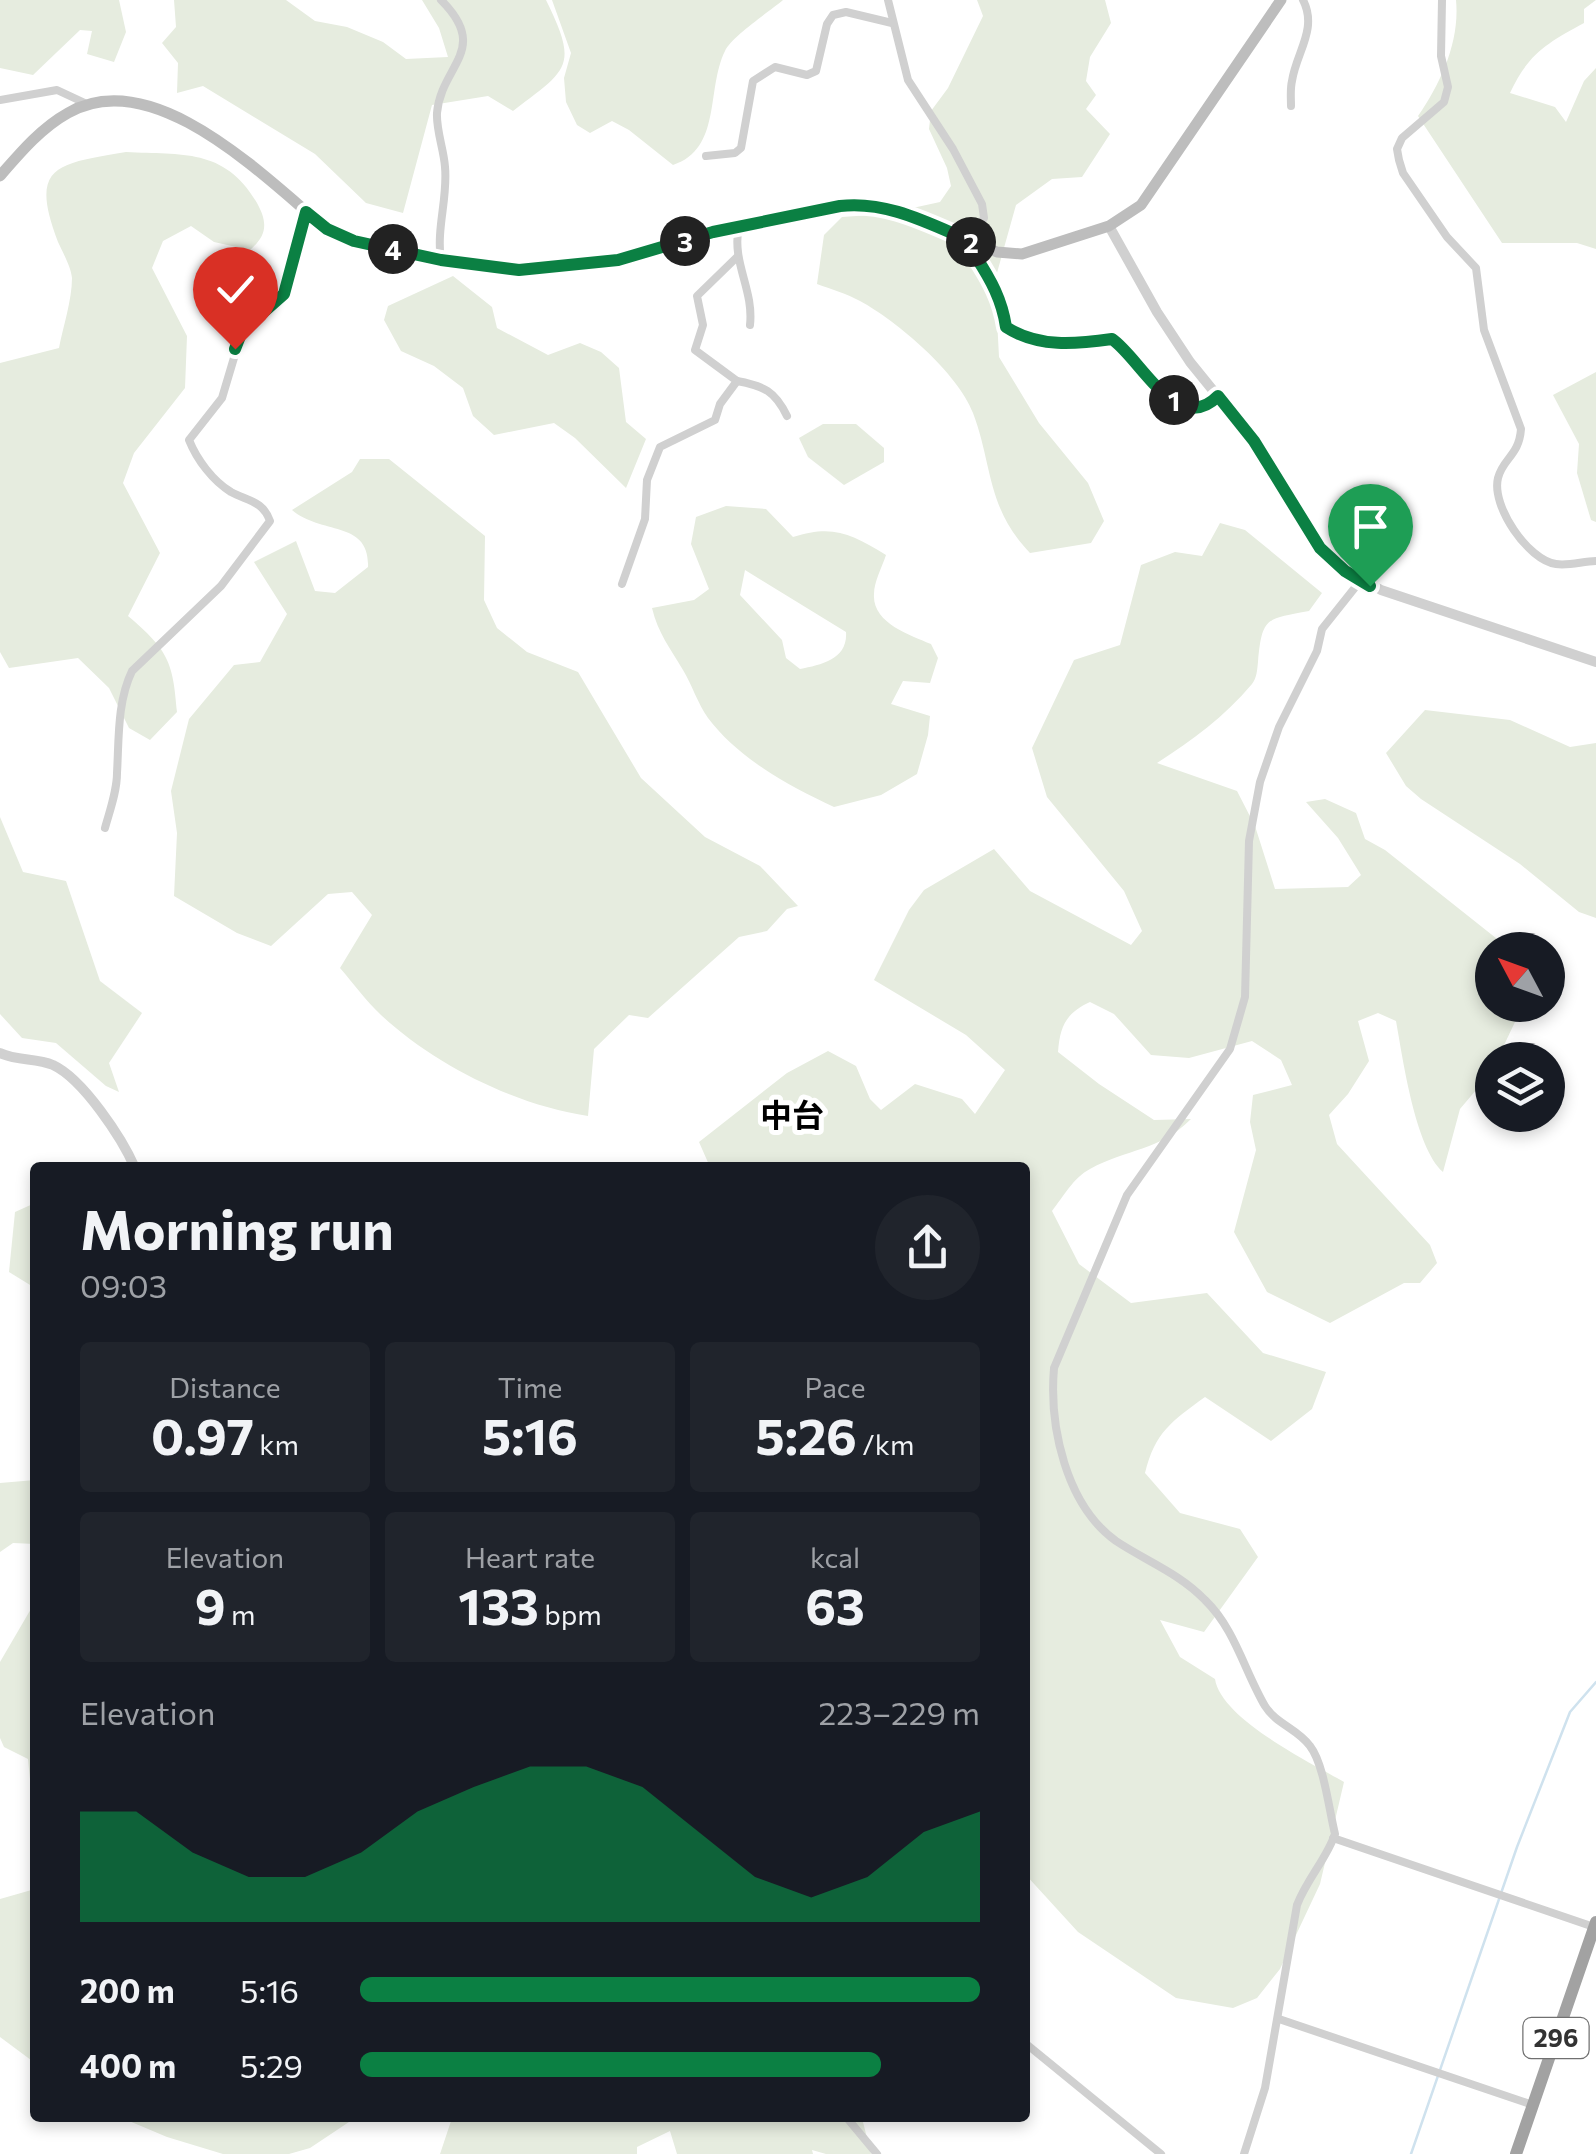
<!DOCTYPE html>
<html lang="en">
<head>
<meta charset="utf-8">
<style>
	:root { --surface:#171b24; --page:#20242c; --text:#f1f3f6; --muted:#9ea1a6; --accent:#0b8043 }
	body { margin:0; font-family:Commissioner,"Noto Sans JP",sans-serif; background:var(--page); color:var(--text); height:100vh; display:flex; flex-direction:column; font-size:38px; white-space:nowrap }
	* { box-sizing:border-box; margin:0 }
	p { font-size:32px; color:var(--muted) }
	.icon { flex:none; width:55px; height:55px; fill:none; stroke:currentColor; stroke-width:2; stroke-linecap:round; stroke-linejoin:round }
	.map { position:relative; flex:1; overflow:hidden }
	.sheet { position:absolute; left:30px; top:1162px; width:1000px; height:960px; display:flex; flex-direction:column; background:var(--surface); border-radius:10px; box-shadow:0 5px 15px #0003 }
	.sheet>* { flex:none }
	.needle { width:65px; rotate:311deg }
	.tools { position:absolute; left:1475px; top:932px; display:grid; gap:20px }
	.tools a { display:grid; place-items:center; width:90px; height:90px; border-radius:50%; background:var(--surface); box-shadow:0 5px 15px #0003; font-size:50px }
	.pin { position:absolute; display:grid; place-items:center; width:85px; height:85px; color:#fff; margin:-102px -42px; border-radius:50% 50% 50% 0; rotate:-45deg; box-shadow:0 0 10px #0007 }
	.pin .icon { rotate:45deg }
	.km { position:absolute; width:50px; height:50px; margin:-25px; border-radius:50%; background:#222; color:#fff; font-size:28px; line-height:50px; text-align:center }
	.round { display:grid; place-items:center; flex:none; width:105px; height:105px; border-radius:52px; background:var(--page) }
	.overview { display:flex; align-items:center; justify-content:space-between; height:170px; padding:0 50px }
	h1 { font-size:55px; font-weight:700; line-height:75px }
	.figures { display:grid; grid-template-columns:repeat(3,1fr); gap:15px; height:170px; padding:10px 50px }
	.figures div { display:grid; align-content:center; border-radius:10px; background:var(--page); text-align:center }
	.figures b { font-size:50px; font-weight:700 }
	.figures small { font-size:28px; font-weight:400 }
	.figures p { font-size:28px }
	.chart { height:280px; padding:20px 50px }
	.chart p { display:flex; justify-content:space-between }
	.chart svg { width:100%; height:180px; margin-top:10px; fill:var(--accent); opacity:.7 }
	ul { padding:0 50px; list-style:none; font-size:32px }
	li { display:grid; grid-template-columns:160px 120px 1fr; align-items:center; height:75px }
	li i { height:25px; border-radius:12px; background:var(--accent) }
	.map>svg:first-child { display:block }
	.green { fill:#e6ecdf; fill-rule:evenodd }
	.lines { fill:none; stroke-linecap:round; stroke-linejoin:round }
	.stream { stroke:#cfe2ee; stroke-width:2.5 }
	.minor { stroke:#d0d0d0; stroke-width:8 }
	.tertiary { stroke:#d0d0d0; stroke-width:10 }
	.secondary { stroke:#bdbdbd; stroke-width:11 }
	.trunk { stroke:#a2a2a2; stroke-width:12 }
	.route-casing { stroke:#fff; stroke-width:20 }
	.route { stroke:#0b8043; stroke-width:12 }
	.labels { text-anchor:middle; stroke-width:10; stroke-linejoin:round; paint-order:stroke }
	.shield { fill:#fff; stroke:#707070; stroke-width:2.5 }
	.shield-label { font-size:25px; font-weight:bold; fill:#333 }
	.quarter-label { font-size:32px; font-weight:bold; fill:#000; stroke:#fff }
</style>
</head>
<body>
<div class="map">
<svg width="1596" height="2154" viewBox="0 0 1596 2154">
	<rect width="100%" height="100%" fill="#fff"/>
	<g class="green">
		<polygon points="0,0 119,0 126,32 114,62 87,54 92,31 80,30 33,75 0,68"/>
		<path d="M174 0H286L315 21 347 27 383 42 406 59 448 57 439 28 422 0H546C579 67 568 69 513 111L488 96 432 105 403 213 366 203 315 154 203 86 177 93 178 63 162 43 176 27Z"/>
		<path d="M552 0H783C769 12 732 36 725 51 706 89 722 149 673 165L629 130 612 121 590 133 577 125 566 102 564 78 571 53Z"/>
		<path d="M977 0H1105L1111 23 1090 57 1086 81 1096 95 1086 109 1110 134 1082 177 1052 179 1016 205 995 280 999 357 1039 423 1088 483 1104 521 1091 543 1030 553C986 507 993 466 973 413 958 373 897 321 860 301 847 294 831 289 817 284L824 235 842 217 885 214 940 202 951 186 947 168 929 129 931 111 948 88 983 16Z"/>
		<path d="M1456 0H1596L1584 9V23C1547 43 1528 54 1510 93L1555 107 1566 122 1584 81 1596 68V249L1577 243H1502L1418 116C1441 83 1460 41 1456 0Z"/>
		<path d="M126 152C183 155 225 148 257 203 268 223 267 235 250 250L214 242 191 226 163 241 152 268 187 336 185 388 134 453 123 483 160 553 128 616C168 650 173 661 177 712L150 740 129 728 109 688 78 658 9 668 0 652V363L59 348C63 327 72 300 72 278 71 267 63 253 58 242 28 164 58 164 126 152Z"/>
		<polygon points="453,276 492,307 497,328 548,355 580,343 601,352 619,368 626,422 646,439 626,488 575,438 554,423 494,435 473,416 463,388 434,366 401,351 384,320 388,306"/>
		<polygon points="1596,372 1596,522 1591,520 1577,473 1579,444 1553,395"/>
		<polygon points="823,424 856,424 884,448 884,462 844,485 808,457 799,438"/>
		<path d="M360 459H389L485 536 484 600 497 628 527 652 578 672 641 778 705 837 760 866 798 906 787 909 767 931 739 937 648 1018 629 1015 594 1049 588 1116C515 1105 435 1065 381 1015 366 1001 354 984 340 968L372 915 352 892 328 894 271 946 237 933 174 896 177 833 171 791 189 719 234 665 260 662 287 614 254 562 296 541 315 591 335 593 368 567C370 520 321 535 292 510L352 472Z"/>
		<path d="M726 506 766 509 793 537C833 524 852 534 886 555 882 567 874 582 874 594 872 623 910 635 931 644L938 658 930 683 903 681 891 704 930 716 928 735 917 774 881 795 834 807C789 786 739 759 708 718 698 704 692 685 683 670 670 648 658 633 652 608L694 600 709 589 691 544 696 517ZM745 570 846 632C848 659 822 665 800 669L786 658 782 640 740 595Z"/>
		<path d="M1220 523 1245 530 1322 593 1309 611C1266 619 1262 617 1258 662 1257 671 1257 677 1252 684 1224 717 1193 740 1157 763L1237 791 1255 826 1275 889 1348 887 1361 875 1338 838 1306 802 1325 799 1356 813 1365 839 1385 850 1511 950H1492V1005H1523L1497 1060H1492V1071L1460 1109 1443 1172C1415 1147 1403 1059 1396 1021L1378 1013 1358 1021 1369 1061 1348 1094 1329 1115 1337 1144 1430 1245 1437 1263 1420 1283H1404L1330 1323 1267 1292 1234 1232 1256 1150 1250 1122 1253 1095 1292 1085 1281 1060 1252 1041 1189 1058 1151 1055 1114 1014 1090 1002C1066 1013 1060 1026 1058 1052L1099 1084 1154 1120 1191 1119C1158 1152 1128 1148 1090 1169 1074 1177 1063 1197 1052 1211L1079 1264 1131 1303 1207 1293 1263 1353 1326 1372 1312 1409 1271 1441 1205 1397C1172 1421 1155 1432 1145 1473L1180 1513 1240 1529 1258 1557 1204 1632 1160 1620 1180 1657 1215 1679C1221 1719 1311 1763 1344 1782L1320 1884 1280 1969 1257 1998 1233 2008 1176 1998 1078 1932 1025 1874V1168L710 1167 699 1142 787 1073 828 1051 856 1066 870 1099 881 1110 915 1084 962 1099 975 1114 1005 1070 966 1035 874 980 909 910 924 890 994 849 1030 891 1131 945 1142 931 1124 891 1047 797 1032 748 1074 660 1120 645 1141 565 1175 552 1202 556Z"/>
		<polygon points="1425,710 1510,720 1570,747 1596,743 1596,918 1579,912 1520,864 1421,799 1406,786 1386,753"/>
		<polygon points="0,817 23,872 66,881 100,981 142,1013 109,1063 119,1092 106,1086 56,1043 22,1038 0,1014"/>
		<polygon points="35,1203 35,1288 9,1272 15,1212"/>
		<polygon points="35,1480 35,1544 13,1543 0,1552 0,1483"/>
		<polygon points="35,1602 35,1796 31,1789 28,1759 4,1747 0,1738 0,1662"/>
		<polygon points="35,1889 35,2063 0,2037 0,1899"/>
		<polygon points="122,2118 355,2118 310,2148 289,2154 223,2154 167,2137"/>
		<polygon points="452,2118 862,2118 871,2154 826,2154 812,2150 813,2154 677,2154 670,2131 637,2147 637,2154 440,2154"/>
	</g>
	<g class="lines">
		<polyline class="stream" points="1411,2154 1517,1847 1570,1712 1596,1682"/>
		<g class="minor">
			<polyline points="888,0 908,80 953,149 982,204 984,218 969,241"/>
			<path d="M1442 0 1441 56 1448 87 1444 102 1402 138 1397 149 1399 160 1403 173 1447 237 1476 268 1484 330 1521 429C1519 456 1503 458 1498 478 1491 506 1528 560 1556 564 1570 566 1583 561 1596 561"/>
			<polyline points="0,100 57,90 87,104"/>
			<path d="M1291 106C1291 98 1290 89 1292 81 1296 53 1318 29 1303 0"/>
			<polyline points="706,156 735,153 741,148 753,81 775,67 807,75 816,71 827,24 833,15 846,12 892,23"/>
			<path d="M739 226C731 262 754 289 750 325"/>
			<path d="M980 245 976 257C991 280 1002 300 1006 327 1038 348 1076 344 1112 339 1140 358 1178 437 1218 396"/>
			<path d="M441 260C436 229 448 198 445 167 444 150 436 130 437 113 441 65 491 50 441 0"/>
			<path d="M737 381C764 386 775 391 787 416"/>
			<polyline points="622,584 645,519 647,480 660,447 715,420 720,404 737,381 695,350 703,325 697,296 736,258"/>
			<path d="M105 828C110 810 117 791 117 773 119 740 117 702 132 671L221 586 270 521C263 501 248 501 231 492 213 481 197 460 189 440L222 398 242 331 284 294 307 212"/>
			<polyline points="1333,1838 1594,1927"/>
			<polyline points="1279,2019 1533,2105"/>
			<polyline points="1025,2043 1161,2154"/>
			<polyline points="847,2118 877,2154"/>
			<path d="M1244 2154 1265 2088 1297 1905C1307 1879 1327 1858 1335 1834 1329 1810 1324 1764 1310 1746 1298 1729 1276 1724 1265 1706 1244 1670 1235 1629 1205 1600 1179 1573 1146 1561 1116 1541 1066 1505 1049 1427 1054 1368L1127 1195 1230 1049 1245 997 1249 841 1260 782 1279 727 1317 651 1322 629 1361 580"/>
		</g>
		<g class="tertiary">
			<polyline points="1109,226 1157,312 1190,362 1254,441 1305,526 1331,561 1381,590 1596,662"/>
			<path d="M0 1053C17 1061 36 1058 53 1065 83 1079 122 1138 135 1168"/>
		</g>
		<path class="secondary" d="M0 176C20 153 41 128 68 113 154 63 266 179 327 229L353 241 421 256 519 270 618 260 713 232 861 204 897 211 997 252 1022 254 1109 226 1141 205 1281 0"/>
		<polyline class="trunk" points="1516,2154 1596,1922"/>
	</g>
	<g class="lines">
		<defs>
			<path id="route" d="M235 349 242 331 284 294 306 212 327 229 354 241 441 260 519 270 618 260 713 232 840 206C890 200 935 227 980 245L976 257C991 280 1002 300 1006 327 1038 348 1076 344 1112 339 1140 358 1177 437 1218 396L1254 441 1320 548 1345 571 1370 586"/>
		</defs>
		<use href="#route" class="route-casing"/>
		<use href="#route" class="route"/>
	</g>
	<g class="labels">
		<rect class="shield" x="1523.5" y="2018" width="65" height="40" rx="8"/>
		<g class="shield-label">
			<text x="1556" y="2047">296</text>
		</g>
		<g class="quarter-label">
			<text x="792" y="1127">中台</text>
		</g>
	</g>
</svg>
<div class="tools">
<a><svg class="needle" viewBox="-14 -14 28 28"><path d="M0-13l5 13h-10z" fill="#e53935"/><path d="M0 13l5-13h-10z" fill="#9ea1a6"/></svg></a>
<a><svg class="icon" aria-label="layers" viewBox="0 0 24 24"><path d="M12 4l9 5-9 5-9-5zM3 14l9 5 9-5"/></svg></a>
</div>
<div class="pin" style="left:1370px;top:586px;background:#1e9e55"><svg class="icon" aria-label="arrive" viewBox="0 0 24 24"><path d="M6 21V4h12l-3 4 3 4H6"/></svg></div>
<div class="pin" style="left:235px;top:349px;background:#d93025"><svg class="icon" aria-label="check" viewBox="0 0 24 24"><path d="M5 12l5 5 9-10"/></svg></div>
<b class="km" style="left:1174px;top:400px">1</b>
<b class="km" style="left:971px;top:242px">2</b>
<b class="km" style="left:685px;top:241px">3</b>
<b class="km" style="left:393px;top:249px">4</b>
<section class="sheet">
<div class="overview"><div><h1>Morning run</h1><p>09:03</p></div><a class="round"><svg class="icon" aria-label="share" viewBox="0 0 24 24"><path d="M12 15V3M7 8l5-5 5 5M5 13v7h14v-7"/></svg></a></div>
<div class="figures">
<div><p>Distance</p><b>0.97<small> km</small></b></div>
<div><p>Time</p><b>5:16</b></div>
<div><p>Pace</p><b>5:26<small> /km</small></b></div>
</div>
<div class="figures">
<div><p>Elevation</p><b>9<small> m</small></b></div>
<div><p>Heart rate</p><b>133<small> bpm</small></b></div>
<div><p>kcal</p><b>63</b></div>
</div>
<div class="chart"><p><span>Elevation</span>223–229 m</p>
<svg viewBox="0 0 160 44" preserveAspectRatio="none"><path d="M0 44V17L10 17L20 27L30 33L40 33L50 27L60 17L70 11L80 6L90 6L100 11L110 22L120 33L130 38L140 33L150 22L160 17V44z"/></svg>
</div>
<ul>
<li><b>200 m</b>5:16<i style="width:100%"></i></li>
<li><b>400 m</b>5:29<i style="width:84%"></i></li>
</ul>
</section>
</div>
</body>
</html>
